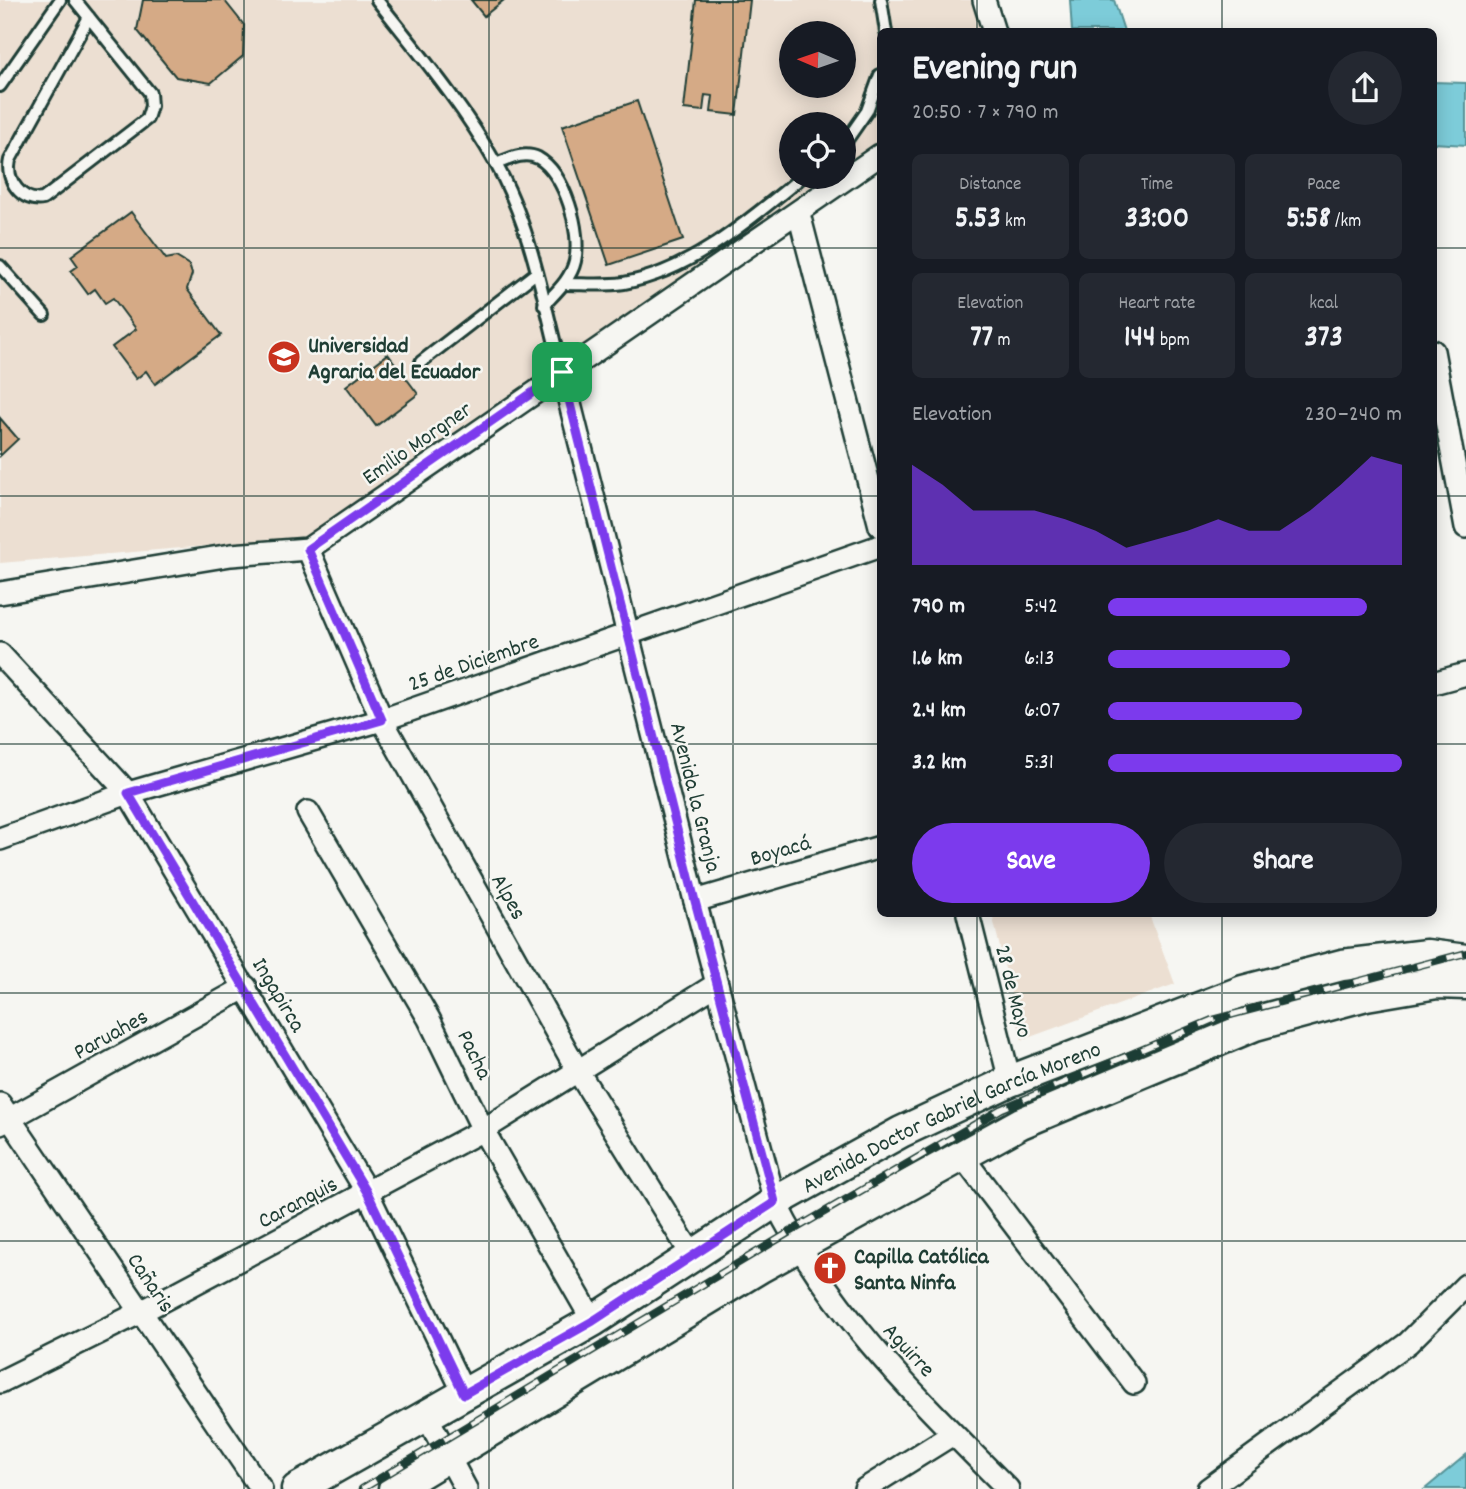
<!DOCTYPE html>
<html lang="en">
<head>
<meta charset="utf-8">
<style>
	:root { --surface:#171b24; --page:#242831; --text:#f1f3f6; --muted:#9ea1a6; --accent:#7c3aed }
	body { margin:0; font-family:Dekko,sans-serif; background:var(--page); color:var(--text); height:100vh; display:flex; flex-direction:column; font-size:26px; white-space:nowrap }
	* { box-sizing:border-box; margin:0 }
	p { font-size:23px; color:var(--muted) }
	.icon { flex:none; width:38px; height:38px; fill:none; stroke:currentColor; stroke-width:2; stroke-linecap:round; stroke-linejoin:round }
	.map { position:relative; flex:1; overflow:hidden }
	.details { position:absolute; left:877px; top:28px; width:560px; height:889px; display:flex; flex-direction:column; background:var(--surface); border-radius:10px; box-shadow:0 4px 18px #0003 }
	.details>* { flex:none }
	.needle { width:46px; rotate:272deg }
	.controls { position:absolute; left:779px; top:21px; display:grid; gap:14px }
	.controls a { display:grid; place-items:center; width:77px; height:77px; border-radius:50%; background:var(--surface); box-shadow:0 4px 18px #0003; font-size:35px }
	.pin { position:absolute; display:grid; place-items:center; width:60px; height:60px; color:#fff; margin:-30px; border-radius:14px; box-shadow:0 4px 10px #0006 }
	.round { display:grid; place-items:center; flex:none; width:74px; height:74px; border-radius:37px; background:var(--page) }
	.summary { display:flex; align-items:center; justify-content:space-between; height:119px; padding:0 35px }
	h1 { font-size:38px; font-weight:700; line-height:52px }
	.figures { display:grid; grid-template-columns:repeat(3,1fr); gap:10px; height:119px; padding:7px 35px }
	.figures div { display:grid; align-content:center; border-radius:10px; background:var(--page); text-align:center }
	.figures b { font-size:30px; font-weight:700 }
	.figures small { font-size:19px; font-weight:400 }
	.figures p { font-size:19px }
	.chart { height:196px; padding:14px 35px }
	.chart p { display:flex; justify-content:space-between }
	.chart svg { width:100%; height:126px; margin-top:7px; fill:var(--accent); opacity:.7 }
	.button { display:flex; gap:14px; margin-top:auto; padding:14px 35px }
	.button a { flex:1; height:80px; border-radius:42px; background:var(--accent); color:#fff; font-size:28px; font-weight:700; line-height:80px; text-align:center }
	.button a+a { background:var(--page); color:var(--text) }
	ul { padding:0 35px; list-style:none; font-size:23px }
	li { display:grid; grid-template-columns:112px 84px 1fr; align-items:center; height:52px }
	li i { height:18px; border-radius:9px; background:var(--accent) }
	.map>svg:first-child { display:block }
	.built { fill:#ecdfd2; fill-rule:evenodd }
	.water { fill:#7dccd9; stroke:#579397; stroke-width:2 }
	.building { fill:#d5aa86; stroke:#1f3d34; stroke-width:2 }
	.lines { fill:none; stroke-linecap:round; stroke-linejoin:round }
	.lane-casing { stroke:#1f3d34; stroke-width:16 }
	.street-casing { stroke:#1f3d34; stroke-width:26 }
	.secondary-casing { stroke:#1f3d34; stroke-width:35 }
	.lane { stroke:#f6f6f2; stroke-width:10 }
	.street { stroke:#f6f6f2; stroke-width:21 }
	.secondary { stroke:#f6f6f2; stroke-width:30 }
	.rail-casing { stroke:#1f3d34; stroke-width:8 }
	.rail { stroke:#f6f6f2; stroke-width:5; stroke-dasharray:16; stroke-linecap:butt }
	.route-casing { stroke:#fff; stroke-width:14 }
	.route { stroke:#7c3aed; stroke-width:9 }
	.grid { fill:none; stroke:#1f3d34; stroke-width:2; stroke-opacity:0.55 }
	.labels { text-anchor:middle; stroke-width:5; stroke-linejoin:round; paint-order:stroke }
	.poi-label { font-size:23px; font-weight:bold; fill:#1f3d34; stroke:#f6f6f2; text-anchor:start }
	.street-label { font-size:23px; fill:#1f3d34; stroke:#f6f6f2 }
</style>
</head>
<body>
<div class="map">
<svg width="1466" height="1489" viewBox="0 0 1466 1489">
	<rect width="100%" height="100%" fill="#f6f6f2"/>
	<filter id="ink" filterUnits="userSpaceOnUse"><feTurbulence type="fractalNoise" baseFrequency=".0143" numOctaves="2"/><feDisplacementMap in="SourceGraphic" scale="14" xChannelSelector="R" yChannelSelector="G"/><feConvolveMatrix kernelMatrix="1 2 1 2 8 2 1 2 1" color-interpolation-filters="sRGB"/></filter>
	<g filter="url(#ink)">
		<g class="built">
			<path d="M0 0H971L981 31 880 32V144L844 169V124H791V177H832L305 538 0 563ZM791 33H844V86H791Z"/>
			<polygon points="992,914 1149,914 1175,984 1022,1040"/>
		</g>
		<g class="water">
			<polygon points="1070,0 1114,0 1124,31 1072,31"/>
			<polygon points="1433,82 1466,83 1466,145 1433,143"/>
			<polygon points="1466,1455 1466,1489 1425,1489"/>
		</g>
		<g class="building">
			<polygon points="143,0 224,0 244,25 243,56 211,83 176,77 137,30"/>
			<polygon points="471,0 504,0 484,16"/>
			<polygon points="696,0 750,0 737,115 711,112 713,96 705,95 703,111 684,109"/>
			<polygon points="637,101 683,240 609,265 562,126"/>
			<polygon points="131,212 166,259 176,257 189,265 192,274 187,289 221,335 155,384 146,371 136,379 112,347 136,329 113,298 105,303 95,289 88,294 71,271 78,266 71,256"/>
			<polygon points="388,354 418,394 376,426 346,386"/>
			<polygon points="0,418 18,439 0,456"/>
		</g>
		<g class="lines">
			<defs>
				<g id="lane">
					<path d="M75 0 150 93 151 106 147 119 43 199C22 203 5 180 10 160L89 17"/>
					<path d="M377 0C418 52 463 105 496 164 531 226 544 303 562 372"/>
					<polyline points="881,0 886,32"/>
					<polyline points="0,86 60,0"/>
					<polyline points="844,144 867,111 880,75"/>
					<path d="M496 164C509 159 524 151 538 158 565 173 582 232 575 261 571 279 556 292 544 305"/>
					<polyline points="0,266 44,315"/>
					<path d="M564 284C584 284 605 286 624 283 692 271 750 219 802 177"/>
					<polyline points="421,362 536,273"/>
				</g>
				<g id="street">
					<polyline points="984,0 994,32"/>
					<polyline points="799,214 880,526"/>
					<polyline points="1433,351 1466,527"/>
					<path d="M562 372 695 901 775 1202C830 1314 921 1401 1008 1489"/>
					<polyline points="308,549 382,720 579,1073 692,1255"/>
					<polyline points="0,593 231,555 308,549 880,155"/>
					<polyline points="0,654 128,793 368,1194 464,1393"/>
					<polyline points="1433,683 1466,674"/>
					<polyline points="308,812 429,1019 483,1130 593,1321"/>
					<polyline points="0,839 128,793 382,720 880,546"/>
					<polyline points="695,901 880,847"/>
					<polyline points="968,914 1010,1081"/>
					<polyline points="0,1104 261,1489"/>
					<polyline points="0,1124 246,987"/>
					<polyline points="962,1156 1134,1383"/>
					<polyline points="0,1382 141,1312 483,1130 717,984"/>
					<polyline points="426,1415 466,1489"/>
					<polyline points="865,1489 953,1434"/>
					<polyline points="1208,1489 1408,1343 1466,1285"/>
				</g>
				<g id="secondary">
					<path id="s1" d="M297 1489 593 1321 775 1202 901 1132 1010 1081 1243 991 1342 965 1427 955 1466 960"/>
					<polyline points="394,1489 759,1268 1021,1123 1255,1025 1366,995 1437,983 1466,984"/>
				</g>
			</defs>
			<use href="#lane" class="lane-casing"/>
			<use href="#street" class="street-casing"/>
			<use href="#secondary" class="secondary-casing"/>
			<use href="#lane" class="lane"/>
			<use href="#street" class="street"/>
			<use href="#secondary" class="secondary"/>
			<defs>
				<polyline id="rail" points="362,1489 790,1232 1001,1109 1212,1020 1466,953"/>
			</defs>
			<use href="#rail" class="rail-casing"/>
			<use href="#rail" class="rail"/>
		</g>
	</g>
	<g class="lines" filter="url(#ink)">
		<defs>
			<polygon id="route" points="562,372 695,901 775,1202 593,1321 464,1394 368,1194 128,793 382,720 308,549"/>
		</defs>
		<use href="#route" class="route-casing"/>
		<use href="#route" class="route"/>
	</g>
	<path class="grid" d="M244 0V1489M489 0V1489M733 0V1489M977 0V32M1222 0V32M0 248H880M1433 248H1466M0 496H880M1433 496H1466M0 744H880M1433 744H1466M977 914V1489M1222 914V1489M0 993H1466M0 1241H1466"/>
	<defs>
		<symbol id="university-disc" viewBox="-11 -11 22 22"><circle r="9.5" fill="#c8321e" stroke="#f6f6f2"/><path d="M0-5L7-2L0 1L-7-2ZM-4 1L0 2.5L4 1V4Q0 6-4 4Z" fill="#fff"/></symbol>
		<symbol id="church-disc" viewBox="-11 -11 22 22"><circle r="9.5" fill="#c8321e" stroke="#f6f6f2"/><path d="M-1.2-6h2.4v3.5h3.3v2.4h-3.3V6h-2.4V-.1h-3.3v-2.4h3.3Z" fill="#fff"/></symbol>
	</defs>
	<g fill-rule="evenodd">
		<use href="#university-disc" x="265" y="338" width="38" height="38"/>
		<use href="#church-disc" x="811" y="1249" width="38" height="38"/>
	</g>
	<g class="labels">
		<g class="poi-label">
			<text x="308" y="352">Universidad<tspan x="308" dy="26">Agraria del Ecuador</tspan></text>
			<text x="854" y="1263">Capilla Católica<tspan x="854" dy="26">Santa Ninfa</tspan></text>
		</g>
		<g class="street-label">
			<text transform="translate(416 442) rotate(-35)" y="8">Emilio Morgner</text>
			<text transform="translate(473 661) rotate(-19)" y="8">25 de Diciembre</text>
			<text transform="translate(697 797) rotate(76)" y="8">Avenida la Granja</text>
			<text transform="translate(780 849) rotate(-16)" y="8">Boyacá</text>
			<text transform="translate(510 896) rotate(61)" y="8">Alpes</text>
			<text transform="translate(1015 991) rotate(76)" y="8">28 de Mayo</text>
			<text transform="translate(280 994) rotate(59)" y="8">Ingapirca</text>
			<text transform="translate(110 1033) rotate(-29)" y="8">Paruahes</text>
			<text transform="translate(476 1054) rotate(64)" y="8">Pacha</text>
			<text dy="8" stroke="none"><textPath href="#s1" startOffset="754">Avenida Doctor Gabriel García Moreno</textPath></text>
			<text transform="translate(297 1201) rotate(-28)" y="8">Caranquis</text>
			<text transform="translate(152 1282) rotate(56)" y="8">Cañaris</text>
			<text transform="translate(910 1349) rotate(47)" y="8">Aguirre</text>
		</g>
	</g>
</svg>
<div class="controls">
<a><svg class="needle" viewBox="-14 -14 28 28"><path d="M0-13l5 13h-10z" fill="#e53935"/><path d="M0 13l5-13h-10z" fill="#9ea1a6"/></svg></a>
<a><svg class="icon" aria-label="locate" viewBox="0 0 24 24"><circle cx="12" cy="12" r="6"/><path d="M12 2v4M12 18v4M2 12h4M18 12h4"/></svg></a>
</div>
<div class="pin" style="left:562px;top:372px;background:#1e9e55"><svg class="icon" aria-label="arrive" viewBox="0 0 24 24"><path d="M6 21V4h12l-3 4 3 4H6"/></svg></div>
<section class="details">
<div class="summary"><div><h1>Evening run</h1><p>20:50 · 7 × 790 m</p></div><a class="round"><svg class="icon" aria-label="share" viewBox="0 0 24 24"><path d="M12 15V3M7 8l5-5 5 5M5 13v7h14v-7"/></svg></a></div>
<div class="figures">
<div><p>Distance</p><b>5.53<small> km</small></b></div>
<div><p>Time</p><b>33:00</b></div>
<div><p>Pace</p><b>5:58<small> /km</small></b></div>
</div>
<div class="figures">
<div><p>Elevation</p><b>77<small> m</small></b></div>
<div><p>Heart rate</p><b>144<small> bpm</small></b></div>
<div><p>kcal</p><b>373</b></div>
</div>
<div class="chart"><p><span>Elevation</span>230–240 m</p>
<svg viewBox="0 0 160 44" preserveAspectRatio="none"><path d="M0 44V9L10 16L20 25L30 25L40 25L50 28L60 32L70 38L80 35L90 32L100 28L110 32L120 32L130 25L140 16L150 6L160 9V44z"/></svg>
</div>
<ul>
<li><b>790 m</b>5:42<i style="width:88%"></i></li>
<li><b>1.6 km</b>6:13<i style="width:62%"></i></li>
<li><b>2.4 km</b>6:07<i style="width:66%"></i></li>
<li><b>3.2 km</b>5:31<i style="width:100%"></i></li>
</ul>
<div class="button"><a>Save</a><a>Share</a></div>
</section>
</div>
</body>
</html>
